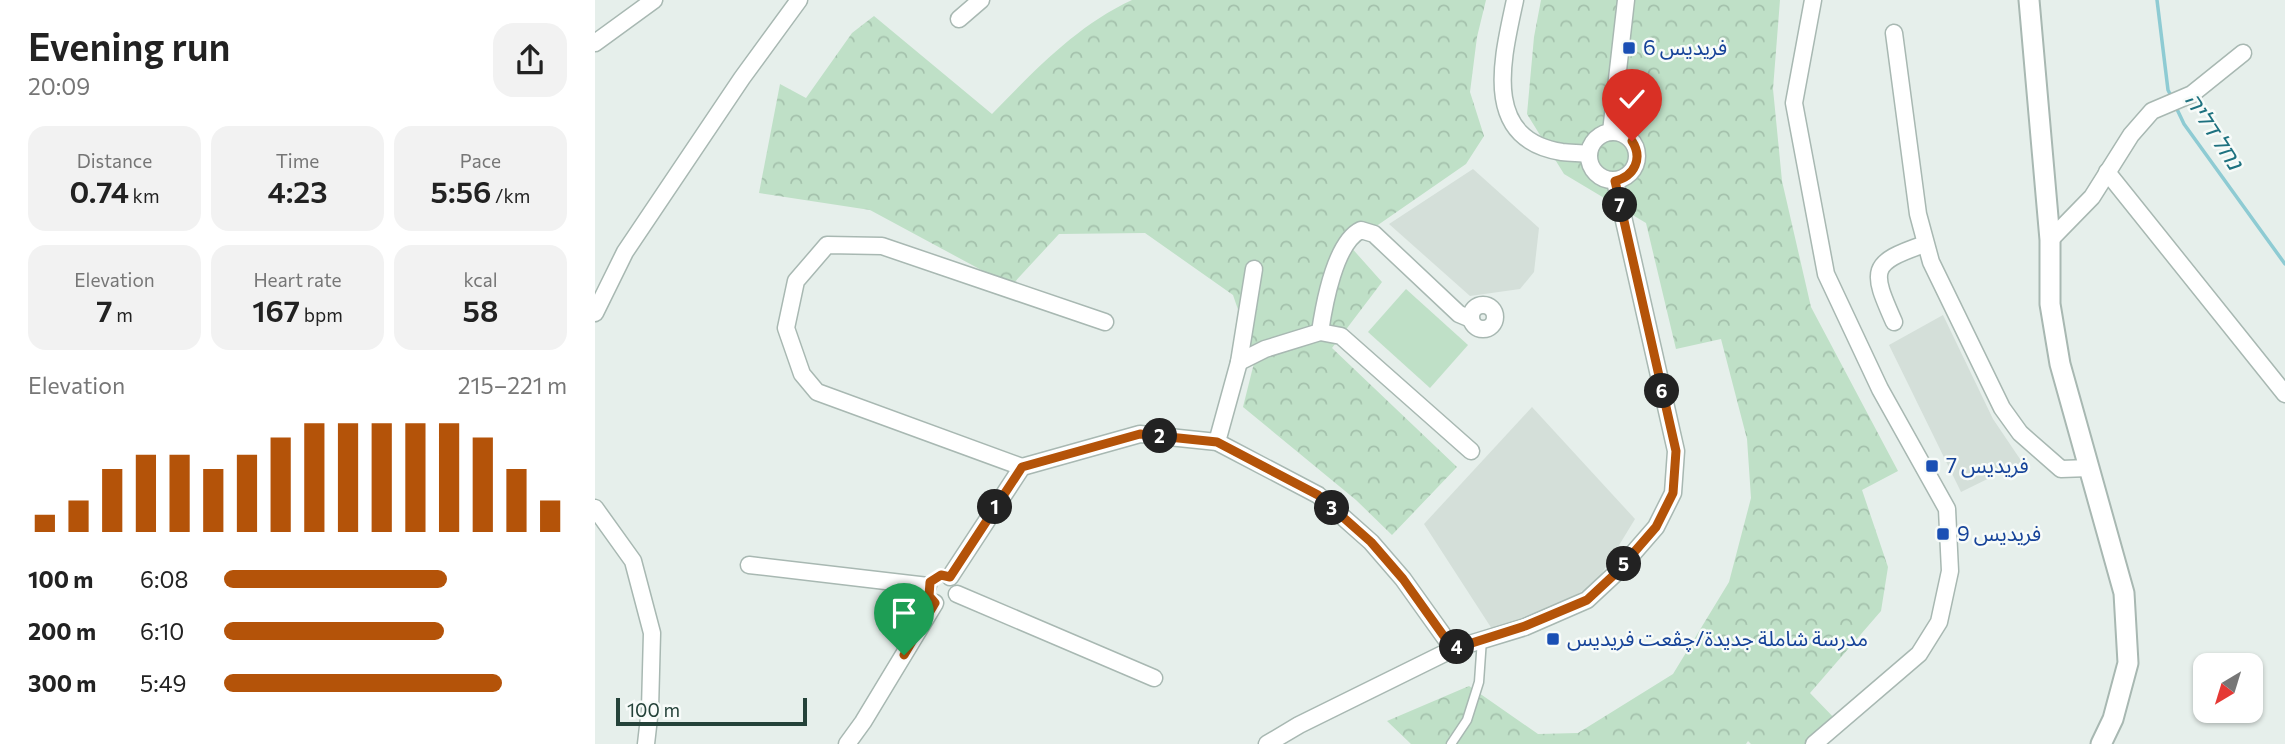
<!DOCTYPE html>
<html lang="en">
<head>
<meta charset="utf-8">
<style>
	:root { --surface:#fff; --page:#f2f2f2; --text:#222; --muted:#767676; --accent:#b45309 }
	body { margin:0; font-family:Commissioner,"Noto Sans Arabic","Noto Sans Hebrew",sans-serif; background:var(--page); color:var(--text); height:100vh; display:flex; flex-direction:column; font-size:26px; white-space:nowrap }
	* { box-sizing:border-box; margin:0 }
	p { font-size:23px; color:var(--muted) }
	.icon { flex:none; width:38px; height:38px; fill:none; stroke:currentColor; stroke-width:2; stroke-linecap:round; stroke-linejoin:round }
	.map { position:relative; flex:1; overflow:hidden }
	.details { display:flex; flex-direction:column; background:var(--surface); width:595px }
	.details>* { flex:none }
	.needle { width:46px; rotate:218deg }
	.controls { position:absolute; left:1598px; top:653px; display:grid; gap:14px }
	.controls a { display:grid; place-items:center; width:70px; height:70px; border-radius:14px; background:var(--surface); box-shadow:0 2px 5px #0004; font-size:35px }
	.scale { position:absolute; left:21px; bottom:18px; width:191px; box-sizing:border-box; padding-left:7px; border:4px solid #244239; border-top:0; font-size:19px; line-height:24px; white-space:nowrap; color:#244239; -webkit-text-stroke:5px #f7fbf9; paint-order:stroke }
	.pin { position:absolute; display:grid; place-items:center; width:60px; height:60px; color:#fff; margin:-72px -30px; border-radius:50% 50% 50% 0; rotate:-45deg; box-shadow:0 0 7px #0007 }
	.pin .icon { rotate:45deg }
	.km { position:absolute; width:35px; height:35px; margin:-18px; border-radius:50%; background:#222; color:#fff; font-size:19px; line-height:35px; text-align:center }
	.round { display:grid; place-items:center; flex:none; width:74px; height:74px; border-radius:21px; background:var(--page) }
	.head { display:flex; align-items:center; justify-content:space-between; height:119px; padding:0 28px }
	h1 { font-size:38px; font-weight:600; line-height:52px }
	.metrics { display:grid; grid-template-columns:repeat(3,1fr); gap:10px; height:119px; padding:7px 28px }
	.metrics div { display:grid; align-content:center; border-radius:18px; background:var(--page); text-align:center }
	.metrics b { font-size:30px; font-weight:600 }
	.metrics small { font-size:19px; font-weight:400 }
	.metrics p { font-size:19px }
	.chart { height:196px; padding:14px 28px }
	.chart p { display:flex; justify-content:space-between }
	.chart svg { width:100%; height:126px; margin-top:7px; stroke:var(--accent); stroke-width:6 }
	ul { padding:0 28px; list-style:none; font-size:23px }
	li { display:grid; grid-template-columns:112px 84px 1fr; align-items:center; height:52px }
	li i { height:18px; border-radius:9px; background:var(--accent) }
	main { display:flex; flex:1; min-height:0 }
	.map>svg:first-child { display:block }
	.built { fill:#d4dfd9 }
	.grass { fill:#bfe0c7 }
	.forest { fill:url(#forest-crowns) }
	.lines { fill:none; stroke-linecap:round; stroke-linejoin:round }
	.stream { stroke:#8ecbd3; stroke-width:3.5 }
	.service-casing { stroke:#a8b8b2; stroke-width:11 }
	.minor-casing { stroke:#a8b8b2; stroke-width:19 }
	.tertiary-casing { stroke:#a8b8b2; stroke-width:23 }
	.service { stroke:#fff; stroke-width:8 }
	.minor { stroke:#fff; stroke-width:16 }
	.tertiary { stroke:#fff; stroke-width:19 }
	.route-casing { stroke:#fff; stroke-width:14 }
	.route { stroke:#b45309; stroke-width:9 }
	.transit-dot { fill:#1a4fb4; stroke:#f7fbf9; stroke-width:2.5 }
	.labels { text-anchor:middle; stroke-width:5; stroke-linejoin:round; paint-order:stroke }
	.transit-label { font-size:21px; fill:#164399; stroke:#f7fbf9; text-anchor:start }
	.water-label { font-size:23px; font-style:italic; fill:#1d717f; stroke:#f7fbf9 }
</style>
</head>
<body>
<main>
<section class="details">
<div class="head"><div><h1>Evening run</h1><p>20:09</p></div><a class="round"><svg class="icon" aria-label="share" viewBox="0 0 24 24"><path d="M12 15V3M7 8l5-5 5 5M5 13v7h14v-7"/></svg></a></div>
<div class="metrics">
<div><p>Distance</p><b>0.74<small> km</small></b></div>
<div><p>Time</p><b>4:23</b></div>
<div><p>Pace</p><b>5:56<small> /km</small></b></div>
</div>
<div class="metrics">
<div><p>Elevation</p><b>7<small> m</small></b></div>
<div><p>Heart rate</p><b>167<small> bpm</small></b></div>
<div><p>kcal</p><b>58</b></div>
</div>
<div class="chart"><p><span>Elevation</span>215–221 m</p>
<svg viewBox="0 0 160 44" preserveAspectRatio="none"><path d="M5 44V38M15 44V33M25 44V22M35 44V17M45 44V17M55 44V22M65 44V17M75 44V11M85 44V6M95 44V6M105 44V6M115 44V6M125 44V6M135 44V11M145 44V22M155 44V33"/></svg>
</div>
<ul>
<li><b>100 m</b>6:08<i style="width:65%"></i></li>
<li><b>200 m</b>6:10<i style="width:64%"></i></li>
<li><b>300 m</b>5:49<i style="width:81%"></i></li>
</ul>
</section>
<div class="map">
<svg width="1690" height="744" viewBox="0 0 1690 744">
	<defs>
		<pattern id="forest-crowns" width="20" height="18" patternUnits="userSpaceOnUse" patternTransform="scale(1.75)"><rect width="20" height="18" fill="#bfe0c7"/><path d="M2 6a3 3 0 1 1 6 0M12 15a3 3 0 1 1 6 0" fill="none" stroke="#a4c1ac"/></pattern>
	</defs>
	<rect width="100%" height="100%" fill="#e6efeb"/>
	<g class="built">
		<polygon points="878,169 944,228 939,272 925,289 875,296 794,224"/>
		<polygon points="1348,315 1398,419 1427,462 1366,492 1294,345"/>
		<polygon points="937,407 1040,519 1001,583 955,610 897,629 829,524"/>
	</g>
	<polygon class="grass" points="811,289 873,345 835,388 773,332"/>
	<g class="forest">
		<path d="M537 0H891L882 37 875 92 889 136 871 164 754 245 787 282 737 348 862 467 797 535 761 500 648 407 660 359 638 295 550 233 464 234 416 286 275 210 164 193 185 84 211 98 257 33 279 16 397 114C439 71 481 26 537 0Z"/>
		<polygon points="946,0 1185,0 1178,89 1187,181 1216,307 1303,471 1267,490 1293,567 1286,611 1215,693 1245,724 1221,744 1156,744 1153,741 1151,744 816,744 792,721 874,686 943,734 983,733 1078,674 1134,582 1156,498 1152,439 1126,339 1081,349 1051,223 969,174 932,114 939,37"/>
	</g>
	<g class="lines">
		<g class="stream">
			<polyline points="1562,0 1573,90 1577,98"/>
			<polyline points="1580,105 1589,124 1690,264"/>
		</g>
		<defs>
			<polyline id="service" points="856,744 872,720 884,682 887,639"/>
			<g id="minor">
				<path d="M920 0C908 57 885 139 967 152 976 153 985 153 994 154"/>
				<polyline points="1218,0 1199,103 1231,274 1285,389 1352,509 1355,571 1344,622 1324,654 1219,744"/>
				<polyline points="364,19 386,0"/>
				<polyline points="1299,33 1323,214 1336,262 1407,408 1425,433 1466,469 1494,468"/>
				<polyline points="0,43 59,0"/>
				<circle cx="1018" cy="156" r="24"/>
				<polyline points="1016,132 1031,0"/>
				<polyline points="1512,172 1690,394"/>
				<polyline points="1455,240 1497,197 1536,135 1557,111 1597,94 1648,53"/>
				<circle cx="888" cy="317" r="12"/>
				<polyline points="0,313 30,252 147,78 204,0"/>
				<path d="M1299 322C1276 270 1274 263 1330 244"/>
				<path d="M725 332C729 305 740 242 766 230L779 234 864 314 876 319"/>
				<polyline points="644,362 670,349 725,332 746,336 876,451"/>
				<polyline points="622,442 644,362 659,269"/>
				<polyline points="427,467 222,392 207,374 191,328 201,281 232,245 287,246 510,322"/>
				<polyline points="0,508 38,561 57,633 55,709 51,744"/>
				<polyline points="154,565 333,586"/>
				<polyline points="355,577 427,467 545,434 622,442 723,495 776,542 808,579 858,649"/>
				<polyline points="362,594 559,678"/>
				<polyline points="252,744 268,722 340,603"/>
				<polyline points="672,744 704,725 858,649 930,627 992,600 1021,573 1061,527 1078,493 1081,451 1020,181"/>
			</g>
			<polyline id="tertiary" points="1434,0 1455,240 1455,304 1465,364 1529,593 1533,663 1518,719 1506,744"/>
		</defs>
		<use href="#service" class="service-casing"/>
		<use href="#minor" class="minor-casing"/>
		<use href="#tertiary" class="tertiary-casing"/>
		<use href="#service" class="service"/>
		<use href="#minor" class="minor"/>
		<use href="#tertiary" class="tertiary"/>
	</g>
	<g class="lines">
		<defs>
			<path id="route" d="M309 655 340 603 334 596 335 582 346 575 355 577 427 467 545 434 622 442 723 495 776 542 808 579 858 649 930 626 992 600 1021 573 1061 527 1078 493 1081 451 1020 181C1040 176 1048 158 1037 141"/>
		</defs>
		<use href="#route" class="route-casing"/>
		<use href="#route" class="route"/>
	</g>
	<g class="transit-dot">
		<rect x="1027" y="41" width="14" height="14" rx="3.5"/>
		<rect x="1330" y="459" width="14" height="14" rx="3.5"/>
		<rect x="1341" y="527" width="14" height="14" rx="3.5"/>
		<rect x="951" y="632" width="14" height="14" rx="3.5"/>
	</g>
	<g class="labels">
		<g class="transit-label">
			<text x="1048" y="55">فريديس 6</text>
			<text x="1351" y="473">فريديس 7</text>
			<text x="1362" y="541">فريديس 9</text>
			<text x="972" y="646">مدرسة شاملة جديدة/چڤعت فريديس</text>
		</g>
		<g class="water-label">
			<text transform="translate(1619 131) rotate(57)" y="8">נחל דליה</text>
		</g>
	</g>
</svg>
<div class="controls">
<a><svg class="needle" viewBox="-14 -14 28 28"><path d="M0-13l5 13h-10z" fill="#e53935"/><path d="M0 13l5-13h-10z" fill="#767676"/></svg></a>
</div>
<div class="scale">100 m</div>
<div class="pin" style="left:309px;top:655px;background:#1e9e55"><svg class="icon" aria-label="arrive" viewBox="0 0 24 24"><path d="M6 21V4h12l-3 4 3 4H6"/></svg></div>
<div class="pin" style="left:1037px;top:141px;background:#d93025"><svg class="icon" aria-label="check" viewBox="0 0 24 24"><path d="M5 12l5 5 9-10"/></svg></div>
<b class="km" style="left:400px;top:507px">1</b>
<b class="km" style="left:565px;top:436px">2</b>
<b class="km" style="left:737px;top:508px">3</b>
<b class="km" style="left:862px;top:647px">4</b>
<b class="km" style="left:1029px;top:564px">5</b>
<b class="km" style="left:1067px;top:391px">6</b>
<b class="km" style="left:1025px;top:205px">7</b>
</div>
</main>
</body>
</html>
